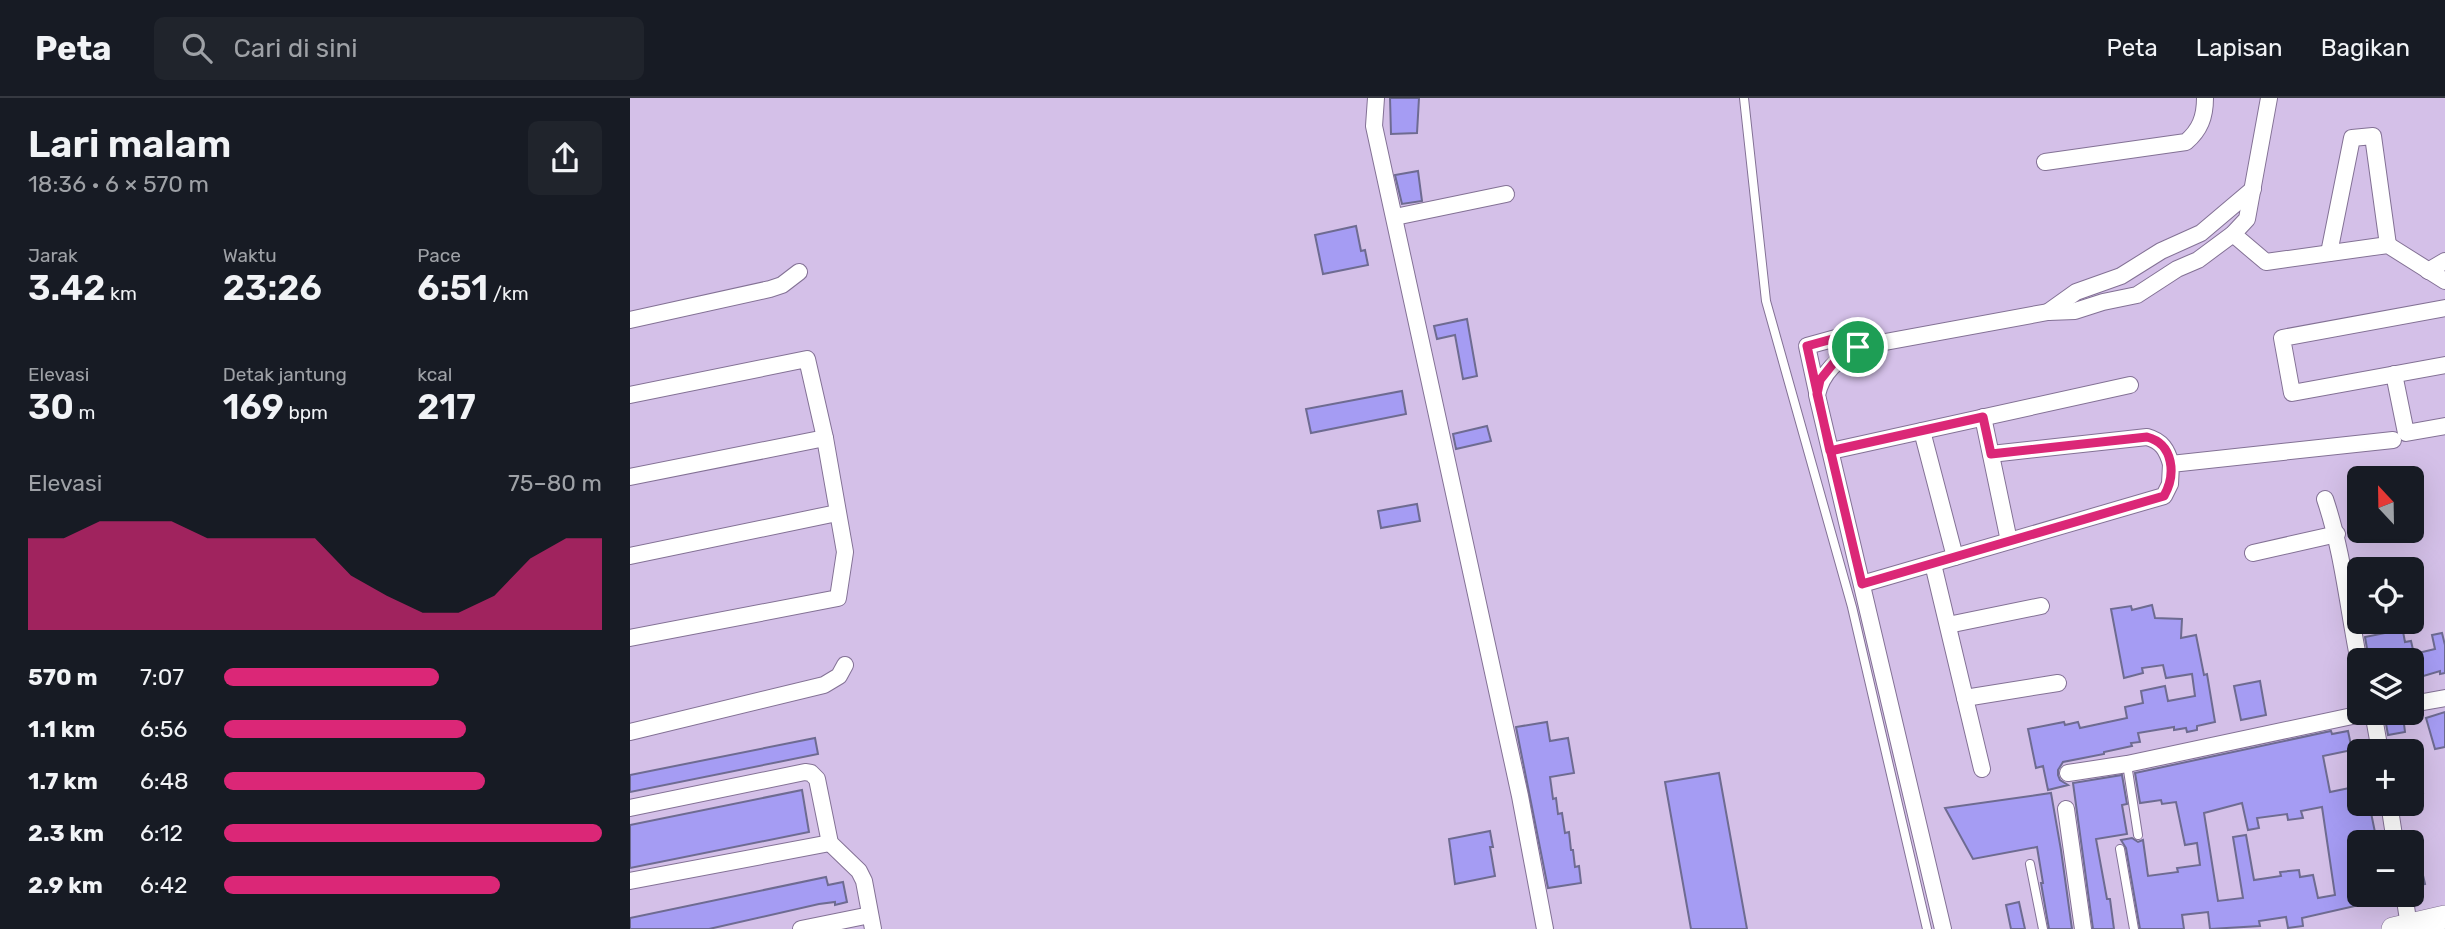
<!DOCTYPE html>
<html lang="id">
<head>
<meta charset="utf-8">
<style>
	:root { --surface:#171b24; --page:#20242c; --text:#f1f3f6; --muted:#9ea1a6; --line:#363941; --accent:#db2777 }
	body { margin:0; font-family:Rubik,sans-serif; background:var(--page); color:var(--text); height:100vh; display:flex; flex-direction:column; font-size:26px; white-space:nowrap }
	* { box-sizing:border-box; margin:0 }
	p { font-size:23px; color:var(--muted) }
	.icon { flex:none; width:38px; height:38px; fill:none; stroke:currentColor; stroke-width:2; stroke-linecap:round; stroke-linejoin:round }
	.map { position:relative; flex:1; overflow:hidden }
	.panel { display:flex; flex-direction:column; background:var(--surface); width:630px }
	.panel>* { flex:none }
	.needle { width:46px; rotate:338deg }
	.tools { position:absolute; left:1717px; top:368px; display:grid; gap:14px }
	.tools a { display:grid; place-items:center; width:77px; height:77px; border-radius:10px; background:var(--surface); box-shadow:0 7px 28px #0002; font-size:35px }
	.pin { position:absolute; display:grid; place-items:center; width:60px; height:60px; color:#fff; margin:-30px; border:4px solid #fff; border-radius:50%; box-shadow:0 2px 7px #0007 }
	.round { display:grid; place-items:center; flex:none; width:74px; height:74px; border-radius:10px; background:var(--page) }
	.head { display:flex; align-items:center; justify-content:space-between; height:119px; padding:0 28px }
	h1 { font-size:38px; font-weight:600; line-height:52px }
	.stats { display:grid; grid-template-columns:repeat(3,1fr); gap:10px; height:119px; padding:7px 28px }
	.stats div { display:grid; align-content:center }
	.stats b { font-size:35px; font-weight:600 }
	.stats small { font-size:19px; font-weight:400 }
	.stats p { font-size:19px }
	.chart { height:196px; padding:14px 28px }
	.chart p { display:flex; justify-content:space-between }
	.chart svg { width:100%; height:126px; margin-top:7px; fill:var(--accent); opacity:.7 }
	ul { padding:0 28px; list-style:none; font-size:23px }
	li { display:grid; grid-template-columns:112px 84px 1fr; align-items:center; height:52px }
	li i { height:18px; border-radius:9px; background:var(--accent) }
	header { display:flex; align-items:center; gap:42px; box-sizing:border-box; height:98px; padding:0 35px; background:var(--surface); border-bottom:2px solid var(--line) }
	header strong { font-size:33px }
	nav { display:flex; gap:38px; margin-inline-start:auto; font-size:24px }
	.search { width:490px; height:63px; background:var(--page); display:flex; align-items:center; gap:18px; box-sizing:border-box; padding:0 24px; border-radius:10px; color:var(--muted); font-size:26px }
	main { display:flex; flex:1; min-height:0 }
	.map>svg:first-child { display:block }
	.building { fill:#a59cf3; stroke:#6e6b91; stroke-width:2; fill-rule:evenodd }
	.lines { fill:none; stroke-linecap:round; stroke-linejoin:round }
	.lane-casing { stroke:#837195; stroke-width:10 }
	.street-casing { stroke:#837195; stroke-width:18 }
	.secondary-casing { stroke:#837195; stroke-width:24 }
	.lane { stroke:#fff; stroke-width:8 }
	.street { stroke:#fff; stroke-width:16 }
	.secondary { stroke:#fff; stroke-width:23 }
	.route-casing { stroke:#fff; stroke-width:14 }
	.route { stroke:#db2777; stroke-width:9 }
</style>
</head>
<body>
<header>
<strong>Peta</strong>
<div class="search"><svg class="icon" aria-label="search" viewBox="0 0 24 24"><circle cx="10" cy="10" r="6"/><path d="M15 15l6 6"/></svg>Cari di sini</div>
<nav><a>Peta</a><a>Lapisan</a><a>Bagikan</a></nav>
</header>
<main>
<section class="panel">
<div class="head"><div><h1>Lari malam</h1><p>18:36 · 6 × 570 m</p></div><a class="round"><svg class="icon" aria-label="share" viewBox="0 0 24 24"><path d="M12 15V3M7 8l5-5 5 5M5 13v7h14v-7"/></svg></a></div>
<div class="stats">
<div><p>Jarak</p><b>3.42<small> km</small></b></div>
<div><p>Waktu</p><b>23:26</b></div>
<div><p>Pace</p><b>6:51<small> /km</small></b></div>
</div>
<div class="stats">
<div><p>Elevasi</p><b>30<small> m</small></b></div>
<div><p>Detak jantung</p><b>169<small> bpm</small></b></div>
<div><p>kcal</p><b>217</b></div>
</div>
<div class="chart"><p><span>Elevasi</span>75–80 m</p>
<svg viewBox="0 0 160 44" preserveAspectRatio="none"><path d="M0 44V12L10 12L20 6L30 6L40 6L50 12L60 12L70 12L80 12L90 25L100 32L110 38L120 38L130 32L140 19L150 12L160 12V44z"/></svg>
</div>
<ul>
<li><b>570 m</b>7:07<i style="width:57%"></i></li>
<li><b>1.1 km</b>6:56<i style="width:64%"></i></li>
<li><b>1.7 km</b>6:48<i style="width:69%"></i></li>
<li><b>2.3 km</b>6:12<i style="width:100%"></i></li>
<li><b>2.9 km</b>6:42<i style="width:73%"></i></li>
</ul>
</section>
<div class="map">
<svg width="1815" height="831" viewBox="0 0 1815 831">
	<rect width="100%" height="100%" fill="#d4c0e8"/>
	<g class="building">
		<polygon points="760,0 789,0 787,35 761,36"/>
		<polygon points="788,73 792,103 772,106 765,77"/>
		<polygon points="726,128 731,153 735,152 738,167 693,176 685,137"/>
		<polygon points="837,221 847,278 833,281 825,237 807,241 804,228"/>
		<polygon points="772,293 776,316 681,335 676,311"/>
		<polygon points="857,328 861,343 826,351 823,336"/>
		<polygon points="787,406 790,423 751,430 748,413"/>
		<polygon points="1522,507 1525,520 1552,521 1551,540 1566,537 1574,577 1577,576 1585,624 1567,628 1567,632 1557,634 1556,630 1544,632 1544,629 1508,635 1510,644 1501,645 1502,648 1474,654 1474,656 1433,664 1428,672 1428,677 1430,682 1438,687 1418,692 1413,668 1406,670 1398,631 1434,624 1435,627 1448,624 1450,630 1497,620 1495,609 1513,605 1511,593 1535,588 1538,603 1565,598 1562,576 1536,580 1533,567 1512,570 1513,575 1494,580 1481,511 1501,508 1502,512"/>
		<polygon points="1758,523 1771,523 1775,544 1781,543 1784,556 1805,551 1802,537 1812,535 1815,547 1815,575 1810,576 1810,573 1790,579 1787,568 1782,569 1782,562 1739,562 1735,539 1760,534"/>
		<polygon points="1630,583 1636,617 1611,622 1604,588"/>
		<polygon points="1815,614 1815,649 1805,651 1796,620"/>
		<polygon points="1773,618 1775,634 1758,637 1755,620"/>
		<polygon points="917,624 920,643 938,640 944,675 920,679 923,701 926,700 928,716 932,715 935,735 939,734 941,752 943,752 945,769 949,768 951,785 918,790 886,629"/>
		<path d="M1701 633 1702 636 1718 633 1722 652 1693 658 1700 694 1729 688V705H1739L1747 744H1729V798L1724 799 1725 808 1672 820 1673 828 1658 830 1656 819 1629 823 1630 828 1580 831 1578 814 1552 817 1554 831H1510L1496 750 1491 742 1502 740 1508 744 1513 742 1518 778 1548 774 1547 770 1570 767 1567 745 1555 747 1546 704 1532 706 1531 702 1510 705 1505 675ZM1612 705 1618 732 1629 730 1627 720 1657 716 1658 722 1673 720 1671 713 1692 709 1705 797 1688 800 1683 777 1670 779 1669 772 1650 774 1651 778 1624 782 1616 737 1603 739 1613 800 1588 803 1574 715Z"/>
		<polygon points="185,640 188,656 0,694 0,677"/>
		<polygon points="1782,661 1787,661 1793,695 1782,697"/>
		<polygon points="1089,675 1117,831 1061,831 1035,684"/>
		<polygon points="1492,677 1497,706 1492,707 1497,736 1466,741 1477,801 1480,801 1484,831 1463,831 1443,685"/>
		<polygon points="172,692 179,734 0,770 0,727"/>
		<polygon points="1421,695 1431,752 1442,831 1419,831 1411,785 1413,785 1407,749 1343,761 1315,710"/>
		<polygon points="860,733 863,749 860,749 865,778 825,786 819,741"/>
		<polygon points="1786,747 1795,786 1782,789 1782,748"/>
		<polygon points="196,779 198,787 213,784 217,804 205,807 205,804 189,806 79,831 0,831 0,820"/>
		<polygon points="1389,804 1395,831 1381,831 1376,807"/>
	</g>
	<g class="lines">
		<defs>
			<g id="lane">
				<polyline points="1114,0 1136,203 1222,509 1297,831"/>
				<polyline points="1497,666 1508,737"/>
				<polyline points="1490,751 1504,831"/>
				<polyline points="1400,766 1413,831"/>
			</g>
			<g id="street">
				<polyline points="746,0 744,28 890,698 915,831"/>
				<path d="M1415 64 1556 44C1570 32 1575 19 1575 0"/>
				<polyline points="765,119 876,96"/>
				<polyline points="1603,136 1636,164 1758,147 1815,183"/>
				<polyline points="1699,155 1722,40 1743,38 1758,147"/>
				<polyline points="1798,173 1815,163"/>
				<polyline points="1815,210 1652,240 1662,295 1815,267"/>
				<polyline points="1418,214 1446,194 1491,178 1531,153 1571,135 1623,91"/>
				<polyline points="0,222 140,191 152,187 169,174"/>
				<polyline points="1764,276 1776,335 1815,328"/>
				<polyline points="1187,294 1177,248 1206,240 1228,249"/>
				<polyline points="0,297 177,261 195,340 215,454 208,500 0,540"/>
				<polyline points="1353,319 1379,443"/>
				<polyline points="1292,333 1325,459"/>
				<polyline points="1201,353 1500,287"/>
				<path d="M1361 356 1517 339C1532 343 1537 352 1541 366"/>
				<polyline points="0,379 195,340"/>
				<path d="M1695 401C1713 454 1718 510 1729 564"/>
				<polyline points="1623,455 1707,436"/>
				<polyline points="0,458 207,415"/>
				<polyline points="1303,466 1352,671"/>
				<polyline points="1232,486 1534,398 1540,386 1541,366 1763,342"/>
				<polyline points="1318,527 1411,508"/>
				<polyline points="1335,600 1428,585"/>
				<polyline points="1782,606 1815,600"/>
				<polyline points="1743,614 1750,653"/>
				<polyline points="0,634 194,587 209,578 215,567"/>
				<polyline points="1438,675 1497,666 1741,614"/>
				<polyline points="1759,705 1765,744"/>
				<polyline points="0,710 175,674 181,675 187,681 200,745 229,773 234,783 243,831"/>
				<polyline points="1436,711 1453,831"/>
				<polyline points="0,783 200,745"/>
				<polyline points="1774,796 1779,828"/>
				<polyline points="171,831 240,817"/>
				<path d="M1313 831 1187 297C1192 273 1208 262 1228 249L1418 214 1445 213 1473 204 1507 197 1547 171 1568 162 1603 136 1617 121 1639 0"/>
			</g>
			<polyline id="secondary" points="1763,831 1815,819"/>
		</defs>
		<use href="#lane" class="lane-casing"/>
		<use href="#street" class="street-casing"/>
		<use href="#secondary" class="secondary-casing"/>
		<use href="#lane" class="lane"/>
		<use href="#street" class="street"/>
		<use href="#secondary" class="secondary"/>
	</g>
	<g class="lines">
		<defs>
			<path id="route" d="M1228 249 1206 262 1190 282 1187 296 1232 486 1534 398C1546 377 1544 346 1517 339L1361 356 1353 319 1200 353 1177 248 1206 240 1228 249"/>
		</defs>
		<use href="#route" class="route-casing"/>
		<use href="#route" class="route"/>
	</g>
</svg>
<div class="tools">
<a><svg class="needle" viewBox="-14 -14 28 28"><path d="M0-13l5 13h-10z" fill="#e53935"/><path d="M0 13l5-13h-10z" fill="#9ea1a6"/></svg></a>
<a><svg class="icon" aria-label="locate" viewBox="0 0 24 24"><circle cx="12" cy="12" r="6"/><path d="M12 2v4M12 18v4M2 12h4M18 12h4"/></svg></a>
<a><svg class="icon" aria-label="layers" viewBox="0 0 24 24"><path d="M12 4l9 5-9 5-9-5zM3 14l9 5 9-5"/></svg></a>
<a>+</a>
<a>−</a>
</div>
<div class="pin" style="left:1228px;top:249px;background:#1e9e55"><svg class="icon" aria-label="arrive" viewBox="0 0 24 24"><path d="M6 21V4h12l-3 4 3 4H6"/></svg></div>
</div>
</main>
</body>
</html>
